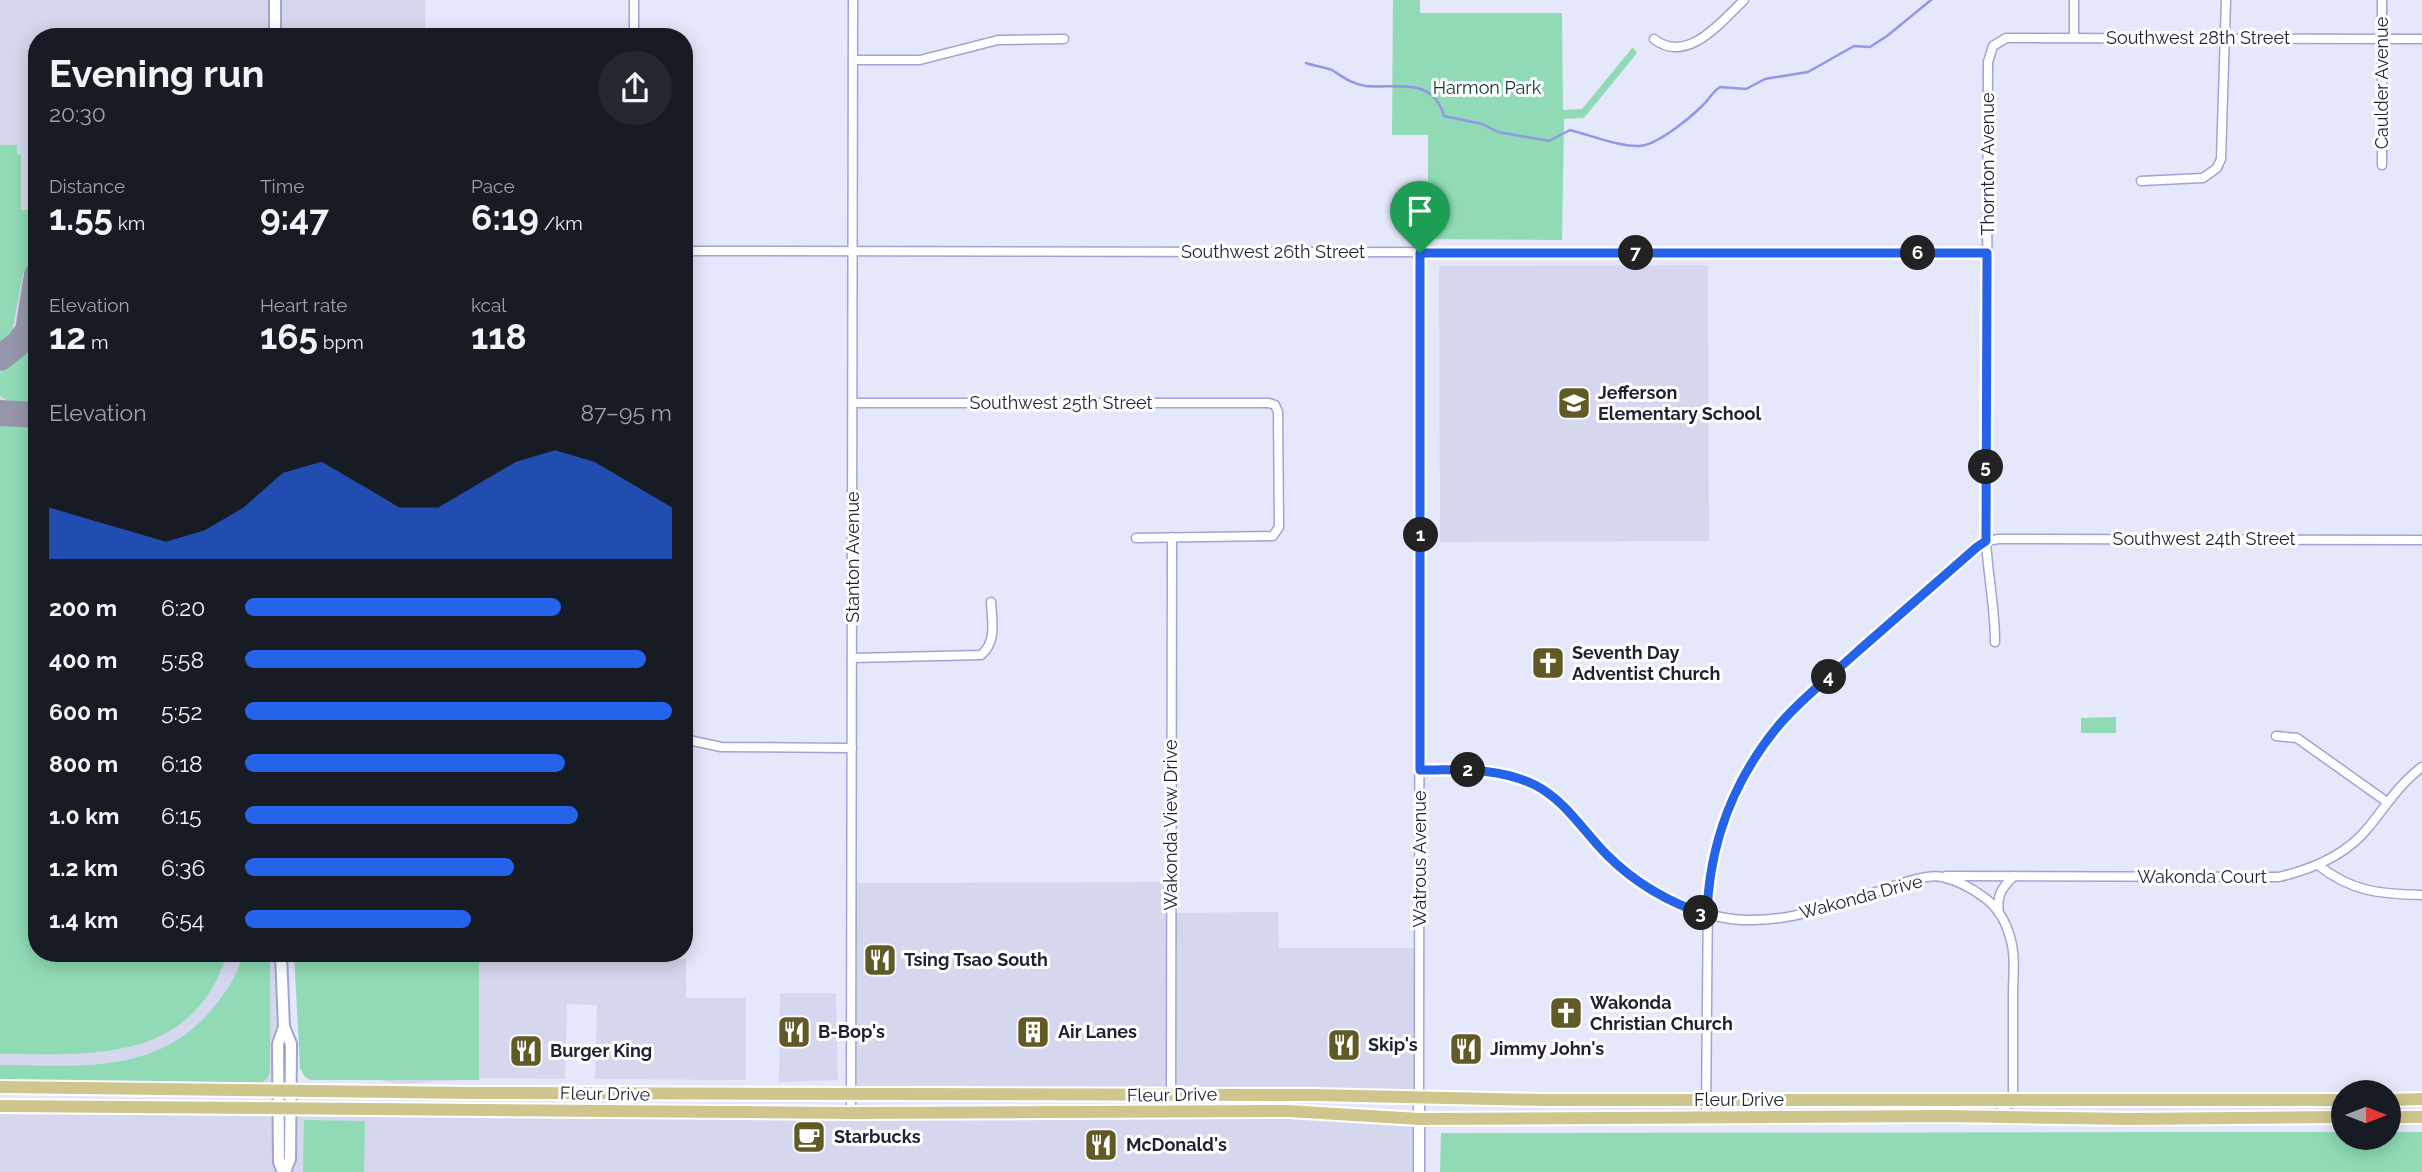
<!DOCTYPE html>
<html lang="en">
<head>
<meta charset="utf-8">
<style>
	:root { --surface:#171b24; --page:#242831; --text:#f1f3f6; --muted:#9ea1a6; --accent:#2563eb }
	body { margin:0; font-family:Raleway,sans-serif; background:var(--page); color:var(--text); height:100vh; display:flex; flex-direction:column; font-size:26px; white-space:nowrap }
	* { box-sizing:border-box; margin:0 }
	p { font-size:23px; color:var(--muted) }
	.icon { flex:none; width:38px; height:38px; fill:none; stroke:currentColor; stroke-width:2; stroke-linecap:round; stroke-linejoin:round }
	.map { position:relative; flex:1; overflow:hidden }
	.side { position:absolute; left:28px; top:28px; width:665px; height:934px; display:flex; flex-direction:column; background:var(--surface); border-radius:28px; box-shadow:0 4px 18px #0003 }
	.side>* { flex:none }
	.needle { width:46px; rotate:90deg }
	.fabs { position:absolute; left:2331px; top:1080px; display:grid; gap:14px }
	.fabs a { display:grid; place-items:center; width:70px; height:70px; border-radius:50%; background:var(--surface); box-shadow:0 4px 18px #0003; font-size:35px }
	.pin { position:absolute; display:grid; place-items:center; width:60px; height:60px; color:#fff; margin:-72px -30px; border-radius:50% 50% 50% 0; rotate:-45deg; box-shadow:0 0 7px #0007 }
	.pin .icon { rotate:45deg }
	.km { position:absolute; width:35px; height:35px; margin:-18px; border-radius:50%; background:#222; color:#fff; font-size:19px; line-height:35px; text-align:center }
	.round { display:grid; place-items:center; flex:none; width:74px; height:74px; border-radius:37px; background:var(--page) }
	.summary { display:flex; align-items:center; justify-content:space-between; height:119px; padding:0 21px }
	h1 { font-size:38px; font-weight:700; line-height:52px }
	.stats { display:grid; grid-template-columns:repeat(3,1fr); gap:10px; height:119px; padding:7px 21px }
	.stats div { display:grid; align-content:center }
	.stats b { font-size:35px; font-weight:700 }
	.stats small { font-size:19px; font-weight:400 }
	.stats p { font-size:19px }
	.chart { height:196px; padding:14px 21px }
	.chart p { display:flex; justify-content:space-between }
	.chart svg { width:100%; height:126px; margin-top:7px; fill:var(--accent); opacity:.7 }
	ul { padding:0 21px; list-style:none; font-size:23px }
	li { display:grid; grid-template-columns:112px 84px 1fr; align-items:center; height:52px }
	li i { height:18px; border-radius:9px; background:var(--accent) }
	.map>svg:first-child { display:block }
	.built { fill:#d5d7ee }
	.green { fill:#90dbb5 }
	.lines { fill:none; stroke-linecap:round; stroke-linejoin:round }
	.stream { stroke:#9497e6; stroke-width:2.5 }
	.taxiway { stroke:#9596aa; stroke-width:26 }
	.minor-casing { stroke:#a1a4d3; stroke-width:11 }
	.tertiary-casing { stroke:#a1a4d3; stroke-width:13 }
	.secondary-casing { stroke:#a1a4d3; stroke-width:14 }
	.primary-casing { stroke:#fff; stroke-width:16 }
	.minor { stroke:#fff; stroke-width:8 }
	.tertiary { stroke:#fff; stroke-width:10 }
	.secondary { stroke:#fff; stroke-width:10 }
	.primary { stroke:#cec68c; stroke-width:12 }
	.route-casing { stroke:#fff; stroke-width:14 }
	.route { stroke:#2563eb; stroke-width:9 }
	.labels { text-anchor:middle; stroke-width:6; stroke-linejoin:round; paint-order:stroke }
	.street-label { font-size:18px; fill:#1f2032; stroke:#fff }
	.park-label { font-size:18px; fill:#0c3725; stroke:#fff }
	.poi-label { font-size:18px; font-weight:bold; fill:#1f2032; stroke:#fff; text-anchor:start }
</style>
</head>
<body>
<div class="map">
<svg width="2422" height="1172" viewBox="0 0 2422 1172">
	<rect width="100%" height="100%" fill="#e5e7fb"/>
	<g class="built">
		<polygon points="0,0 425,0 425,37 37,37 37,954 282,954 286,1090 0,1087"/>
		<polygon points="1708,265 1709,541 1440,542 1439,266"/>
		<polygon points="1171,882 1172,913 1278,912 1279,948 1420,948 1419,1097 851,1093 852,883"/>
		<polygon points="298,954 567,954 567,959 686,959 686,998 746,998 746,1080 595,1079 597,1005 567,1004 565,1079 485,1078 402,1084 373,1079"/>
		<polygon points="780,993 836,993 838,1080 779,1082"/>
		<polygon points="0,1106 1175,1113 1419,1119 1419,1172 0,1172"/>
	</g>
	<g class="green">
		<polygon points="1393,0 1420,0 1420,13 1562,13 1563,110 1582,109 1633,47 1637,53 1584,118 1564,119 1562,240 1428,239 1428,135 1392,135"/>
		<polygon points="0,145 17,145 17,154 21,155 21,210 37,210 37,233 29,273 23,273 12,331 0,343"/>
		<polygon points="37,336 37,403 12,403 0,396 0,373 25,353"/>
		<path d="M0 424 37 426V954H227C192 1064 93 1054 0 1054Z"/>
		<polygon points="2116,717 2116,733 2081,733 2081,718"/>
		<path d="M243 954H270V1068C269 1078 266 1081 257 1084L159 1081H0V1065C75 1065 152 1076 208 1014 223 997 237 977 243 954Z"/>
		<polygon points="294,954 499,954 479,956 479,1080 311,1080 305,1077 300,1068"/>
		<polygon points="304,1120 365,1121 364,1172 303,1172"/>
		<polygon points="2343,1132 2343,1138 2389,1138 2389,1132 2422,1132 2422,1172 1440,1172 1441,1133"/>
	</g>
	<g class="lines">
		<path class="stream" d="M1306 63C1314 66 1324 67 1332 70 1343 77 1352 84 1366 86 1397 89 1433 76 1444 116L1482 124 1498 132 1549 141 1570 130C1590 135 1620 147 1639 146 1656 146 1690 118 1702 106 1709 100 1712 92 1720 87L1746 89 1765 79 1808 72 1854 46 1870 47 1887 36 1931 0"/>
		<g class="taxiway">
			<polyline points="0,358 18,344 28,331 37,275"/>
			<polyline points="0,413 37,415"/>
		</g>
		<defs>
			<g id="minor">
				<polyline points="634,37 634,0"/>
				<polyline points="2074,37 2074,0"/>
				<path d="M1654 39C1687 65 1721 22 1744 0"/>
				<polyline points="853,60 920,60 998,40 1064,39"/>
				<polyline points="2382,165 2382,0"/>
				<polyline points="2141,181 2203,178 2217,168 2221,159 2226,0"/>
				<polyline points="684,251 1987,253"/>
				<polyline points="853,403 1269,403 1275,405 1278,412 1279,527 1273,536 1136,538"/>
				<path d="M1995 642C1995 608 1988 576 1986 541L1988 62 1993 46 2006 38 2422 39"/>
				<path d="M852 658 981 655C997 642 992 621 991 602"/>
				<polyline points="2276,736 2297,738 2387,802"/>
				<polyline points="684,739 721,747 852,748"/>
				<path d="M1420 770C1459 770 1497 767 1534 785 1559 797 1574 818 1592 838 1625 877 1669 907 1720 917 1772 928 1827 908 1876 892 1892 887 1926 873 1942 877 1957 880 1973 889 1985 898 1997 907 2006 922 2010 937 2016 956 2013 976 2013 995 2013 1031 2013 1066 2013 1101L1994 1117"/>
				<path d="M2318 865C2352 892 2380 894 2422 895"/>
				<path d="M1946 876 2279 877C2313 869 2346 855 2368 828 2386 806 2399 784 2422 767"/>
				<path d="M1999 913C1996 896 2002 887 2014 876"/>
				<polyline points="1419,1097 1420,253"/>
				<polyline points="851,1113 853,0"/>
				<polyline points="1171,1113 1172,537"/>
				<path d="M1706 1117 1708 891C1719 813 1747 757 1802 701L1977 547 1986 541 1999 539 2422 540"/>
			</g>
			<polyline id="tertiary" points="1419,1097 1419,1172"/>
			<g id="secondary">
				<polyline points="275,0 275,37"/>
				<polyline points="281,954 284,1027 291,1044 290,1159 285,1172"/>
				<polyline points="283,1172 279,1162 278,1044 284,1027"/>
			</g>
			<g id="primary">
				<polyline points="0,1087 470,1093 1313,1095 1543,1100 2343,1100"/>
				<polyline points="2389,1100 2422,1099"/>
				<polyline points="0,1106 851,1113 1288,1111 1419,1119 1947,1116 2129,1119 2343,1117"/>
				<polyline points="2389,1117 2422,1117"/>
			</g>
		</defs>
		<use href="#minor" class="minor-casing"/>
		<use href="#tertiary" class="tertiary-casing"/>
		<use href="#secondary" class="secondary-casing"/>
		<use href="#primary" class="primary-casing"/>
		<use href="#minor" class="minor"/>
		<use href="#tertiary" class="tertiary"/>
		<use href="#secondary" class="secondary"/>
		<use href="#primary" class="primary"/>
	</g>
	<g class="lines">
		<defs>
			<path id="route" d="M1420 253H1987L1986 541 1977 547C1937 582 1897 617 1857 652 1831 676 1802 698 1779 725 1734 779 1709 844 1707 915 1670 903 1635 883 1607 855 1583 831 1566 801 1535 785 1498 767 1459 770 1420 770Z"/>
		</defs>
		<use href="#route" class="route-casing"/>
		<use href="#route" class="route"/>
	</g>
	<defs>
		<symbol id="school-square" viewBox="-11 -11 22 22"><rect x="-9" y="-9" width="18" height="18" rx="4" fill="#615a26" stroke="#fff"/><path d="M0-5L7-2L0 1L-7-2ZM-4 1L0 2.5L4 1V4Q0 6-4 4Z" fill="#fff"/></symbol>
		<symbol id="church-square" viewBox="-11 -11 22 22"><rect x="-9" y="-9" width="18" height="18" rx="4" fill="#615a26" stroke="#fff"/><path d="M-1.2-6h2.4v3.5h3.3v2.4h-3.3V6h-2.4V-.1h-3.3v-2.4h3.3Z" fill="#fff"/></symbol>
		<symbol id="restaurant-square" viewBox="-11 -11 22 22"><rect x="-9" y="-9" width="18" height="18" rx="4" fill="#615a26" stroke="#fff"/><path d="M-5-6h1v4h1v-4h1v4h1v-4h1v5L-1.5 .5V6h-2V.5L-5-1ZM5-6V6H3V1.5H1.5Q1.5-4 5-6Z" fill="#fff"/></symbol>
		<symbol id="building-square" viewBox="-11 -11 22 22"><rect x="-9" y="-9" width="18" height="18" rx="4" fill="#615a26" stroke="#fff"/><path d="M-4-6H4V6H1V3H-1V6H-4ZM-2.5-4.3h1.7v1.8h-1.7ZM.8-4.3h1.7v1.8H.8ZM-2.5-1h1.7V.8h-1.7ZM.8-1h1.7V.8H.8Z" fill="#fff"/></symbol>
		<symbol id="cafe-square" viewBox="-11 -11 22 22"><rect x="-9" y="-9" width="18" height="18" rx="4" fill="#615a26" stroke="#fff"/><path d="M-5.5-4.5H6V0H3Q3 3.5 0 3.5H-2.5Q-5.5 3.5-5.5 0ZM3-3.2v2h1.7v-2ZM-6 4.5H4V6H-6Z" fill="#fff"/></symbol>
	</defs>
	<g fill-rule="evenodd">
		<use href="#school-square" x="1555" y="384" width="38" height="38"/>
		<use href="#church-square" x="1529" y="644" width="38" height="38"/>
		<use href="#restaurant-square" x="861" y="941" width="38" height="38"/>
		<use href="#church-square" x="1547" y="994" width="38" height="38"/>
		<use href="#restaurant-square" x="775" y="1013" width="38" height="38"/>
		<use href="#building-square" x="1014" y="1013" width="38" height="38"/>
		<use href="#restaurant-square" x="1325" y="1026" width="38" height="38"/>
		<use href="#restaurant-square" x="1447" y="1030" width="38" height="38"/>
		<use href="#restaurant-square" x="507" y="1032" width="38" height="38"/>
		<use href="#cafe-square" x="790" y="1118" width="38" height="38"/>
		<use href="#restaurant-square" x="1082" y="1126" width="38" height="38"/>
	</g>
	<g class="labels">
		<g class="street-label">
			<text x="2198" y="44">Southwest 28th Street</text>
			<text transform="translate(2382 83) rotate(-90)" y="6">Caulder Avenue</text>
			<text transform="translate(1988 164) rotate(-90)" y="6">Thornton Avenue</text>
			<text x="1273" y="258">Southwest 26th Street</text>
			<text x="1061" y="409">Southwest 25th Street</text>
			<text x="2204" y="545">Southwest 24th Street</text>
			<text transform="translate(853 557) rotate(-90)" y="6">Stanton Avenue</text>
			<text transform="translate(1171 825) rotate(-90)" y="6">Wakonda View Drive</text>
			<text transform="translate(1420 859) rotate(-90)" y="6">Watrous Avenue</text>
			<text x="2202" y="883">Wakonda Court</text>
			<text transform="translate(1861 897) rotate(-15)" y="6">Wakonda Drive</text>
			<text transform="translate(605 1094) rotate(1)" y="6">Fleur Drive</text>
			<text transform="translate(1172 1095) rotate(-1)" y="6">Fleur Drive</text>
			<text x="1739" y="1106">Fleur Drive</text>
		</g>
		<g class="park-label">
			<text x="1487" y="94">Harmon Park</text>
		</g>
		<g class="poi-label">
			<text x="1598" y="399">Jefferson<tspan x="1598" dy="21">Elementary School</tspan></text>
			<text x="1572" y="659">Seventh Day<tspan x="1572" dy="21">Adventist Church</tspan></text>
			<text x="904" y="966">Tsing Tsao South</text>
			<text x="1590" y="1009">Wakonda<tspan x="1590" dy="21">Christian Church</tspan></text>
			<text x="818" y="1038">B-Bop's</text>
			<text x="1058" y="1038">Air Lanes</text>
			<text x="1368" y="1051">Skip's</text>
			<text x="1490" y="1055">Jimmy John's</text>
			<text x="550" y="1057">Burger King</text>
			<text x="834" y="1143">Starbucks</text>
			<text x="1126" y="1151">McDonald's</text>
		</g>
	</g>
</svg>
<div class="fabs">
<a><svg class="needle" viewBox="-14 -14 28 28"><path d="M0-13l5 13h-10z" fill="#e53935"/><path d="M0 13l5-13h-10z" fill="#9ea1a6"/></svg></a>
</div>
<div class="pin" style="left:1420px;top:253px;background:#1e9e55"><svg class="icon" aria-label="arrive" viewBox="0 0 24 24"><path d="M6 21V4h12l-3 4 3 4H6"/></svg></div>
<b class="km" style="left:1421px;top:535px">1</b>
<b class="km" style="left:1468px;top:770px">2</b>
<b class="km" style="left:1701px;top:913px">3</b>
<b class="km" style="left:1829px;top:677px">4</b>
<b class="km" style="left:1986px;top:467px">5</b>
<b class="km" style="left:1918px;top:253px">6</b>
<b class="km" style="left:1636px;top:253px">7</b>
<section class="side">
<div class="summary"><div><h1>Evening run</h1><p>20:30</p></div><a class="round"><svg class="icon" aria-label="share" viewBox="0 0 24 24"><path d="M12 15V3M7 8l5-5 5 5M5 13v7h14v-7"/></svg></a></div>
<div class="stats">
<div><p>Distance</p><b>1.55<small> km</small></b></div>
<div><p>Time</p><b>9:47</b></div>
<div><p>Pace</p><b>6:19<small> /km</small></b></div>
</div>
<div class="stats">
<div><p>Elevation</p><b>12<small> m</small></b></div>
<div><p>Heart rate</p><b>165<small> bpm</small></b></div>
<div><p>kcal</p><b>118</b></div>
</div>
<div class="chart"><p><span>Elevation</span>87–95 m</p>
<svg viewBox="0 0 160 44" preserveAspectRatio="none"><path d="M0 44V26L10 30L20 34L30 38L40 34L50 26L60 14L70 10L80 18L90 26L100 26L110 18L120 10L130 6L140 10L150 18L160 26V44z"/></svg>
</div>
<ul>
<li><b>200 m</b>6:20<i style="width:74%"></i></li>
<li><b>400 m</b>5:58<i style="width:94%"></i></li>
<li><b>600 m</b>5:52<i style="width:100%"></i></li>
<li><b>800 m</b>6:18<i style="width:75%"></i></li>
<li><b>1.0 km</b>6:15<i style="width:78%"></i></li>
<li><b>1.2 km</b>6:36<i style="width:63%"></i></li>
<li><b>1.4 km</b>6:54<i style="width:53%"></i></li>
</ul>
</section>
</div>
</body>
</html>
